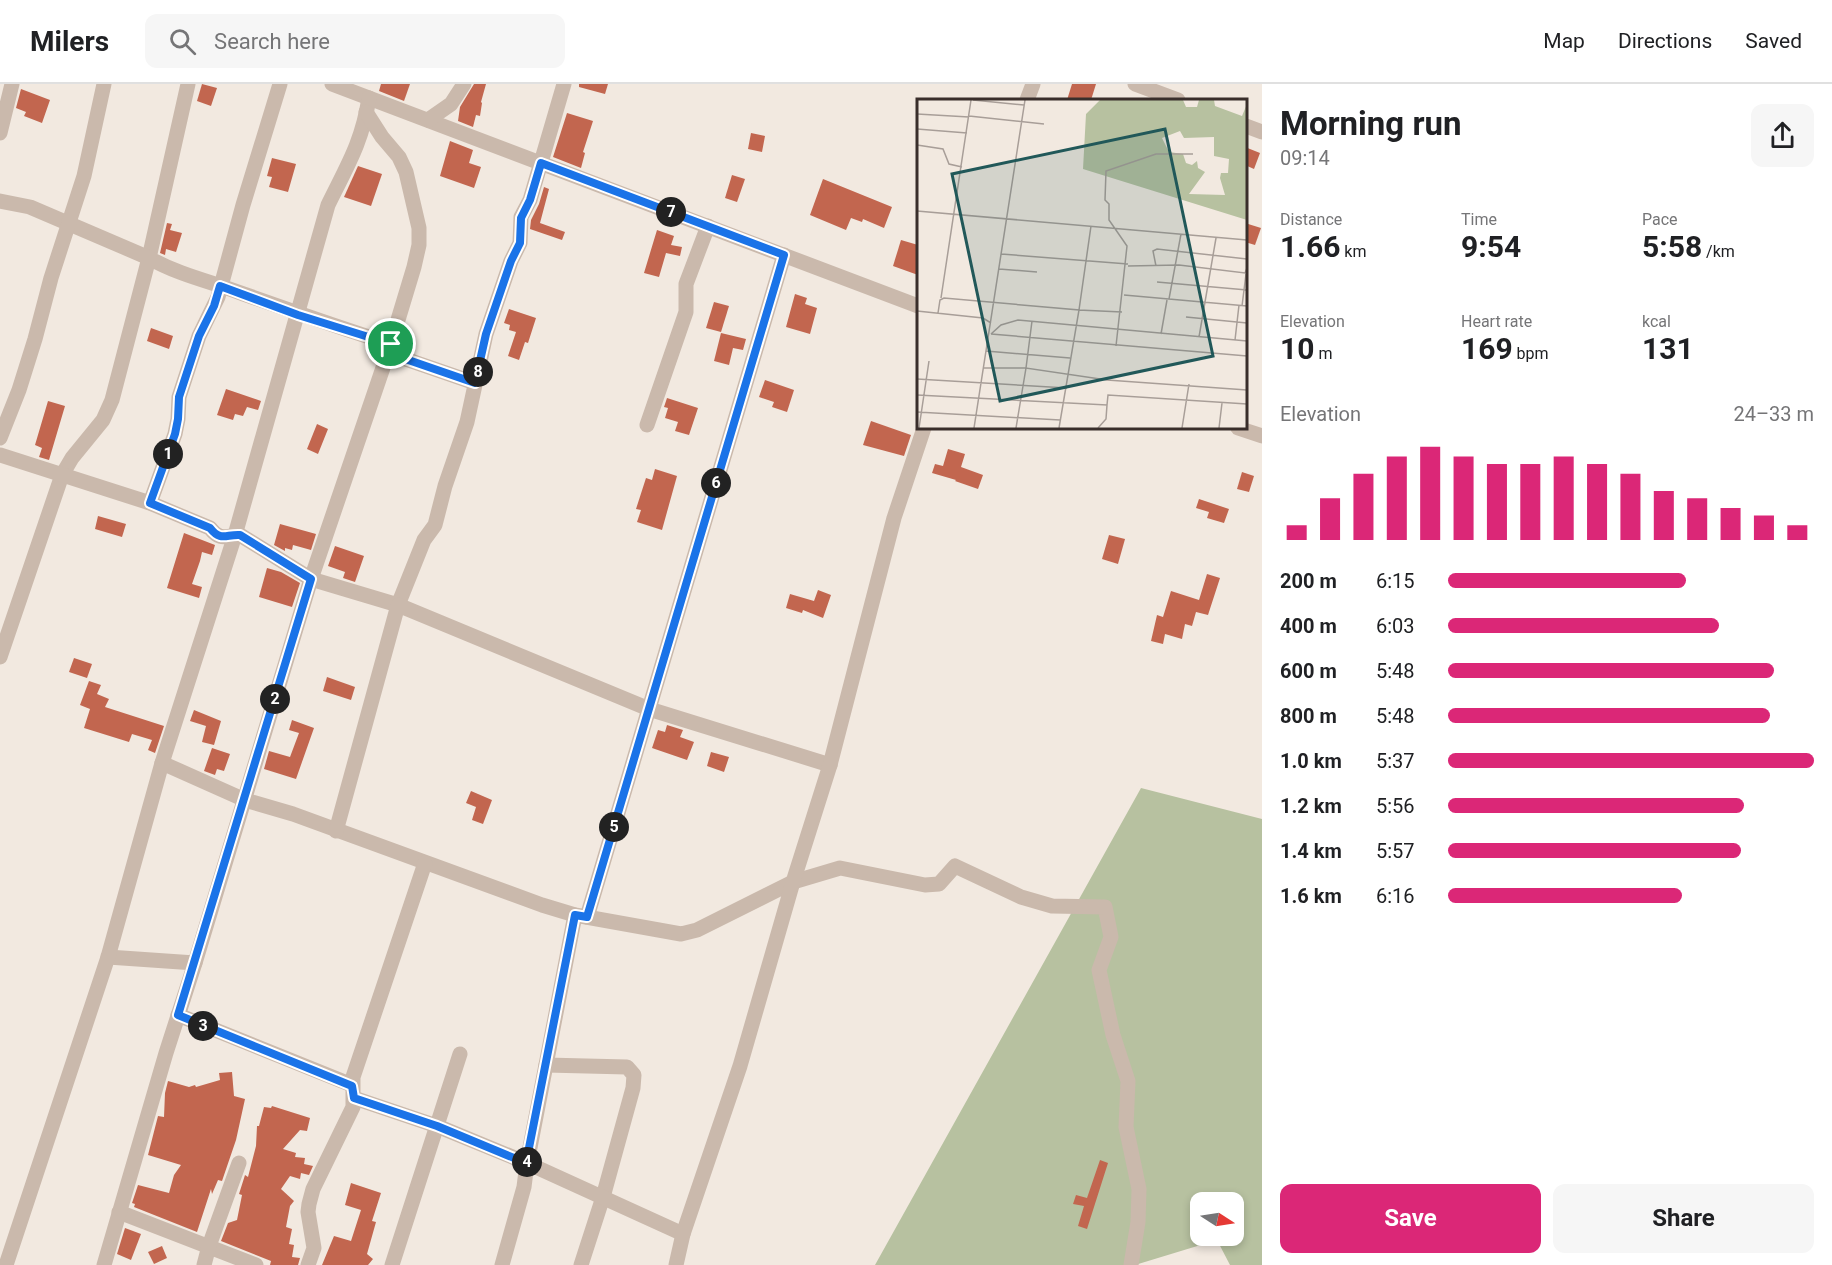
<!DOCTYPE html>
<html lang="en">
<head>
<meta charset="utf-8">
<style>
	:root { --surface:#fff; --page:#f6f6f6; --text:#202124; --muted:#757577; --line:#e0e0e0; --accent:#db2777 }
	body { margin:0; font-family:Roboto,sans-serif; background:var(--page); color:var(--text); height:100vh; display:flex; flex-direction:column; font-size:22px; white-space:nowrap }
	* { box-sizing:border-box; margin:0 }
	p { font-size:20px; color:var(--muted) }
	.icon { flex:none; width:33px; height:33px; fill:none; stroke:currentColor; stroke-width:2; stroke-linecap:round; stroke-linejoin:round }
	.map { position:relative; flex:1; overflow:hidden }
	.sheet { display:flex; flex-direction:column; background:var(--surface); width:570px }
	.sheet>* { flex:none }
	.needle { width:39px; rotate:102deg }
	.tools { position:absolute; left:1190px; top:1108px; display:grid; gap:12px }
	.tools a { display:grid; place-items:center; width:54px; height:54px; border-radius:12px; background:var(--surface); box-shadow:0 3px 9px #0003; font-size:30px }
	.pin { position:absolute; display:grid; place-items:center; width:51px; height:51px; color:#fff; margin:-26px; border:3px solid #fff; border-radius:50%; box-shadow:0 2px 6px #0007 }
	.km { position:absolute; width:30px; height:30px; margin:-15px; border-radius:50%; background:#222; color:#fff; font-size:16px; line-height:30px; text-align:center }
	.round { display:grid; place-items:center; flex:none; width:63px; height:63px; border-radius:12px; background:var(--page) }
	.overview { display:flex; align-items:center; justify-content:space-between; height:102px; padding:0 18px }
	h1 { font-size:33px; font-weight:700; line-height:45px }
	.figures { display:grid; grid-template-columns:repeat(3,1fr); gap:9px; height:102px; padding:6px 18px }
	.figures div { display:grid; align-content:center }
	.figures b { font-size:30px; font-weight:700 }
	.figures small { font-size:16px; font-weight:400 }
	.figures p { font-size:16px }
	.chart { height:168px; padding:12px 18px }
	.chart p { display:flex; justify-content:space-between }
	.chart svg { width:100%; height:108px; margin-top:6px; stroke:var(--accent); stroke-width:6 }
	.action { display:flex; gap:12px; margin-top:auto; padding:12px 18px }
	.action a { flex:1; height:69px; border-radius:12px; background:var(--accent); color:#fff; font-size:24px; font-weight:700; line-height:69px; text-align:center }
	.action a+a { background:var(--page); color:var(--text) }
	ul { padding:0 18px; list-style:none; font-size:20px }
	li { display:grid; grid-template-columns:96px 72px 1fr; align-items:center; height:45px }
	li i { height:15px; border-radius:8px; background:var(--accent) }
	header { display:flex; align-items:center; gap:36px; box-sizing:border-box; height:84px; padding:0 30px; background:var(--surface); border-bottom:2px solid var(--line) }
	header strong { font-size:28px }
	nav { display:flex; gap:33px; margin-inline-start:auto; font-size:21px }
	.search { width:420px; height:54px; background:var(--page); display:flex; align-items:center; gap:15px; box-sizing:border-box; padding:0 21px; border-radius:12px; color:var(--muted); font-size:22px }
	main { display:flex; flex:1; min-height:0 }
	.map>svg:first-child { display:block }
	.grass { fill:#b7c1a0; fill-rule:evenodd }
	.building { fill:#c2664f }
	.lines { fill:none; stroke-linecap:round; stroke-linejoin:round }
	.minor { stroke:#cab9ac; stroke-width:15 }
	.route-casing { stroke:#fff; stroke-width:12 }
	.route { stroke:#1a73e8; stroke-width:8 }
	.inset-road { fill:none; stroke:#a89e98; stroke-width:1.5 }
	.view { fill:#215859; fill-opacity:0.15; stroke:#215859; stroke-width:3 }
	.inset-edge { fill:none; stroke:#392e2b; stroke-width:3 }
</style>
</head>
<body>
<header>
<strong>Milers</strong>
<div class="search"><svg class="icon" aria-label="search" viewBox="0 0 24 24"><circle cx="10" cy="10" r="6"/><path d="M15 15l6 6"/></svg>Search here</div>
<nav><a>Map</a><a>Directions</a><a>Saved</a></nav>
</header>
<main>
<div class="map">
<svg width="1262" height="1181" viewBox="0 0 1262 1181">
	<rect width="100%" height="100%" fill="#f2e9e0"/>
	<path class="grass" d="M1141 704 1262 735V1181H1230L1217 1156 1135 1181H875ZM1200 1119H1233V1152H1200Z"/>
	<g class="building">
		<polygon points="202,0 217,4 211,22 197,17"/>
		<polygon points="381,0 410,0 404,17 379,7"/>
		<polygon points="474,0 486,0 481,18 482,19 480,32 476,31 473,43 458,37 460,23"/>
		<polygon points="579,0 608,0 605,10 579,3"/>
		<polygon points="1072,0 1096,0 1091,16 1067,16"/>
		<polygon points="21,5 50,16 42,39 24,32 26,28 16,24"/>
		<polygon points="567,29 593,37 583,68 585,69 581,84 553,73"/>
		<polygon points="751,49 765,52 762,68 748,65"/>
		<polygon points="450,57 473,66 469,79 481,83 474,104 440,92"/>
		<polygon points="1245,63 1260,69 1254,85 1245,81"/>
		<polygon points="272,74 296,80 288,108 269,103 272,93 267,92"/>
		<polygon points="358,82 382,90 371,122 344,113"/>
		<polygon points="732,91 745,95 737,118 725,114"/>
		<polygon points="823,95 892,123 884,144 863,135 862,138 851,134 846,146 810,131"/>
		<polygon points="544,103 549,105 540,139 565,148 562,156 530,145 531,136 539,120"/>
		<polygon points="167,139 172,140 170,146 182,149 176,168 166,165 165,171 160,169"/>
		<polygon points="1245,139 1261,144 1255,161 1245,158"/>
		<polygon points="657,146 674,152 671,161 682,163 680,172 666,169 659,193 644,189"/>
		<polygon points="901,156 918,161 918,191 893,182"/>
		<polygon points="795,210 807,214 805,220 817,224 810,250 786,243"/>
		<polygon points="714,218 729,222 721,248 706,244"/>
		<polygon points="509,225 536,234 528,259 525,258 519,276 508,272 516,248 509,246 510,241 504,239"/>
		<polygon points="151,244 173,252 169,265 147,257"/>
		<polygon points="721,249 746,255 743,266 733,264 729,281 714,277"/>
		<polygon points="765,296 794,306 787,328 772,323 774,318 759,313"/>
		<polygon points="226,305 261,317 258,326 247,323 243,332 235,330 233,336 217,331"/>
		<polygon points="667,314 698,324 689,351 675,347 678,338 665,334 668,324 664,323"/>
		<polygon points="48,317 65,322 49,376 39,373 42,364 35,361"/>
		<polygon points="871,337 911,351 904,372 863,361"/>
		<polygon points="317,340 328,345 318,370 307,365"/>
		<polygon points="948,365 965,370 961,383 983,391 978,405 955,397 956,396 932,389 935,380 943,382"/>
		<polygon points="655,385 677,392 662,446 637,438 641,426 636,425 646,394 652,396"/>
		<polygon points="1242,388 1254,392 1249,408 1237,405"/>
		<polygon points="1199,415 1229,425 1224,439 1207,434 1209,428 1196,424"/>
		<polygon points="98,432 126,440 122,453 95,445"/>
		<polygon points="280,440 316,450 311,466 293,461 292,466 285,464 285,467 274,461"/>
		<polygon points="184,449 215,461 212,471 202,468 200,477 192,500 202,503 199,514 167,504"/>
		<polygon points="1109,451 1125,455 1118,480 1102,475"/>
		<polygon points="335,462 364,472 355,498 343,494 345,488 328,482"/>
		<polygon points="267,484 281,488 300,499 292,523 259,513"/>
		<polygon points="1207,490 1220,494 1208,531 1196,528 1192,542 1185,540 1182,555 1165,550 1163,560 1151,557 1157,531 1163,533 1171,507 1199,516"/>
		<polygon points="818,506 831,511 823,534 803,526 802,529 786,524 790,510 814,517"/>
		<polygon points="74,574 92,580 87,594 69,588"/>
		<polygon points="327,593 355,603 351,616 323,607"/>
		<polygon points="89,597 101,601 97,610 109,615 105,623 164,642 155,669 148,666 152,656 132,650 129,658 84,644 90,625 80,621"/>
		<polygon points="194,626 221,637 214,661 202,658 206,642 190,637"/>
		<polygon points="292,636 314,644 296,695 264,685 269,667 290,673 299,649 289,646"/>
		<polygon points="667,641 683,646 680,653 694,658 687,676 652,664 658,646 665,648"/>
		<polygon points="212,664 230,670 224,687 217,685 215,691 204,687"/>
		<polygon points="711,668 729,673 724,688 707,682"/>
		<polygon points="471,707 492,716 483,740 472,736 476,723 466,719"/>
		<polygon points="232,988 234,1012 245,1015 236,1056 222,1097 218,1096 212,1110 211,1105 197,1148 134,1123 135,1120 132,1119 138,1101 169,1109 174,1091 181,1081 148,1071 158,1032 164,1033 165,1009 168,997 189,1003 195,1001 196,1003 220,996 219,989"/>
		<polygon points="272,1022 310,1034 307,1047 300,1046 283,1065 296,1069 295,1073 305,1074 304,1080 313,1082 309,1091 301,1089 300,1095 290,1092 281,1105 294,1117 290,1122 286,1143 292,1145 289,1160 294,1161 292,1173 300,1174 298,1181 270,1181 271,1177 221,1157 228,1139 237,1136 242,1111 239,1110 245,1091 248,1093 256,1062 257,1042 259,1042 264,1023 271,1024"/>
		<polygon points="1100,1076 1108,1079 1087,1145 1078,1142 1084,1122 1073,1120 1076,1111 1087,1114"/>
		<polygon points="351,1099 381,1109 372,1137 376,1138 367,1170 373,1175 368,1181 322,1181 334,1152 351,1157 361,1126 345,1121"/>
		<polygon points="125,1144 141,1150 131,1176 117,1170"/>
		<polygon points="162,1162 167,1174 154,1180 148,1168"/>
	</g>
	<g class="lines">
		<g class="minor">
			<path d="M188 0 149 174C172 187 196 194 221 202 278 222 334 242 391 260"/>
			<polyline points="332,0 918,222"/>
			<polyline points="1135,0 1178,16"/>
			<polyline points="1027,16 1033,0"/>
			<polyline points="428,36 451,20 464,0"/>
			<polyline points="1246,42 1262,48"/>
			<polyline points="0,49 12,0"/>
			<polyline points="0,117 30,123 149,174 112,316 103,336 72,374 62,391 0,573"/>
			<polyline points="388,269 475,299"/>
			<polyline points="647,341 686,228 686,200 708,142"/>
			<polyline points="1238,344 1262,352"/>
			<polyline points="0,354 19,306 35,255 51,194 84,92 104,0"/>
			<path d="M0 371 150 419 210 444C221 458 226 451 240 451L311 495 398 521 424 456 435 441 445 402 467 338 486 250 511 177 520 159 521 133 530 116 564 0"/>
			<polyline points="150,419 175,350 178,335 179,313 199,252 218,213 243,121 280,0"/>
			<polyline points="162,679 245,716 293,730 542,821 575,831 681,850 697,846 793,798 840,784 925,801 939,800 955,782 1021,813 1052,822 1105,823 1111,853 1099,886 1113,951 1128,997 1126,1043 1139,1105 1138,1138 1131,1181"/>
			<polyline points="336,747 398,521 649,625 830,681"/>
			<polyline points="587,833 784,171"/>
			<polyline points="108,873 195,879"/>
			<polyline points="178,931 352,1001"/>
			<polyline points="546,981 627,983 634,991 633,1004 603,1113 581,1181"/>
			<polyline points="354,1014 437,1042 527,1079 683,1150"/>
			<polyline points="119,1128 256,1181"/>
			<path d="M6 1181 108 873 162 679 235 451 328 121C347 82 362 59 369 14"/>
			<polyline points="104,1181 166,969 195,879 311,495 388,269 414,183 419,161 419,144 406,88 399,73 382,53 366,28"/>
			<polyline points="204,1181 209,1162 239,1079"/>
			<polyline points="308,1181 314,1164 308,1128 309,1120 313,1105 353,1023 353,993 425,779"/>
			<polyline points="392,1181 460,970"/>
			<polyline points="502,1181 524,1103 527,1079 575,831"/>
			<polyline points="676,1181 683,1150 740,982 793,798 830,681 894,434 924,344"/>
		</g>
	</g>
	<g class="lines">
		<defs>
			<path id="route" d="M541 79 784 171 587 833 575 831 526 1079 437 1042 354 1014 352 1002 178 931 311 495 240 451C226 450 221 458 210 444L150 419 175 350 178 335 179 313 199 252 214 222 220 202 298 231 391 260 388 269 475 299 486 250 511 177 520 159 521 134 530 116Z"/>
		</defs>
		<use href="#route" class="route-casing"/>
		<use href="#route" class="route"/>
	</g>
	<g transform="translate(917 15)">
		<rect width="330" height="330" fill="#f2e9e0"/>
		<path d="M183 1H266L269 8H280L282 1H297L298 7 325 17 330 5V121L166 70 169 15ZM263 32 267 39 297 38V57L312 60 311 74H304L303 79 308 96 272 95 288 73 281 69 280 62 275 66 269 64 266 55 252 53 245 39Z" fill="#b7c1a0" fill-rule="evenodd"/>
		<path class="inset-road" d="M56 1 107 6M0 15 52 18M52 17 127 25M0 30 50 34M0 46 26 50 32 65 45 68M0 112 330 141M174 127 162 211 205 213M84 155 211 165M211 167 262 166 328 174 330 169M239 167 236 152 240 150 330 160M82 170 120 173M240 183 330 191M207 196 330 207M24 199 54 1M252 200 264 135M325 207 329 175M0 212 66 219 74 224M21 214 23 201 27 199 162 211 142 329M269 218 330 224M74 235 84 226 101 221 330 242M74 235 330 257M244 235 250 201M282 238 299 139M318 241 322 206M199 247 210 147 192 121V105L188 101 189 72 239 55H276M69 252 153 259M67 269H109L115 222M0 280 150 289M0 296 190 306 191 296 330 305M0 313 143 321M2 329 12 262M57 329 108 1M99 329 109 269 190 281 330 291M181 329 189 320 190 306M265 329 272 285M302 329 305 304"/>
		<path class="view" d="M248 30 296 257 83 302 35 75Z"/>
		<rect width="330" height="330" class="inset-edge"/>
	</g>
</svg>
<div class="tools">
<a><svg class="needle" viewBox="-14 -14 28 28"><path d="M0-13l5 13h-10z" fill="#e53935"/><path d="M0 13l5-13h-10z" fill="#757577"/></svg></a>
</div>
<div class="pin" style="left:391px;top:260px;background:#1e9e55"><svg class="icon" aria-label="arrive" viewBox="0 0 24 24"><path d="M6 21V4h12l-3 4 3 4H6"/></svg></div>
<b class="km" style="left:168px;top:370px">1</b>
<b class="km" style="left:275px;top:615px">2</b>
<b class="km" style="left:203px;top:942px">3</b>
<b class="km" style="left:527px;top:1078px">4</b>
<b class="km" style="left:614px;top:743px">5</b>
<b class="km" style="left:716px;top:399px">6</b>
<b class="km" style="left:671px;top:128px">7</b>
<b class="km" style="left:478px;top:288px">8</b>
</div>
<section class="sheet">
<div class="overview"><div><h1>Morning run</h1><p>09:14</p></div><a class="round"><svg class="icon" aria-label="share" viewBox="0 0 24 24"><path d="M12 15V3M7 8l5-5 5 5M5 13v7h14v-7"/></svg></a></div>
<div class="figures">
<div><p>Distance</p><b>1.66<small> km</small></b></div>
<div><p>Time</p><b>9:54</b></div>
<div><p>Pace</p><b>5:58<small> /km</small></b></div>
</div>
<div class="figures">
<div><p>Elevation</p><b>10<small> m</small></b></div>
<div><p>Heart rate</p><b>169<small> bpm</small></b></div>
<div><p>kcal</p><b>131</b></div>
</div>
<div class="chart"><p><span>Elevation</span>24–33 m</p>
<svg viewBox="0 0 160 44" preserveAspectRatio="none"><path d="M5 44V38M15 44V27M25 44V17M35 44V10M45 44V6M55 44V10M65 44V13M75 44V13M85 44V10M95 44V13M105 44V17M115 44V24M125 44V27M135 44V31M145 44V34M155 44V38"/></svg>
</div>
<ul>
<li><b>200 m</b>6:15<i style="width:65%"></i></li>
<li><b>400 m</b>6:03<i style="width:74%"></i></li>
<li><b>600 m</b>5:48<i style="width:89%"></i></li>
<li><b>800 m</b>5:48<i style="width:88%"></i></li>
<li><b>1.0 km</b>5:37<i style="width:100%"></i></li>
<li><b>1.2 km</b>5:56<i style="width:81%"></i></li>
<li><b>1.4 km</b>5:57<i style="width:80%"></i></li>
<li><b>1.6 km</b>6:16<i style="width:64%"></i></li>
</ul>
<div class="action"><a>Save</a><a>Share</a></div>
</section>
</main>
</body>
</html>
